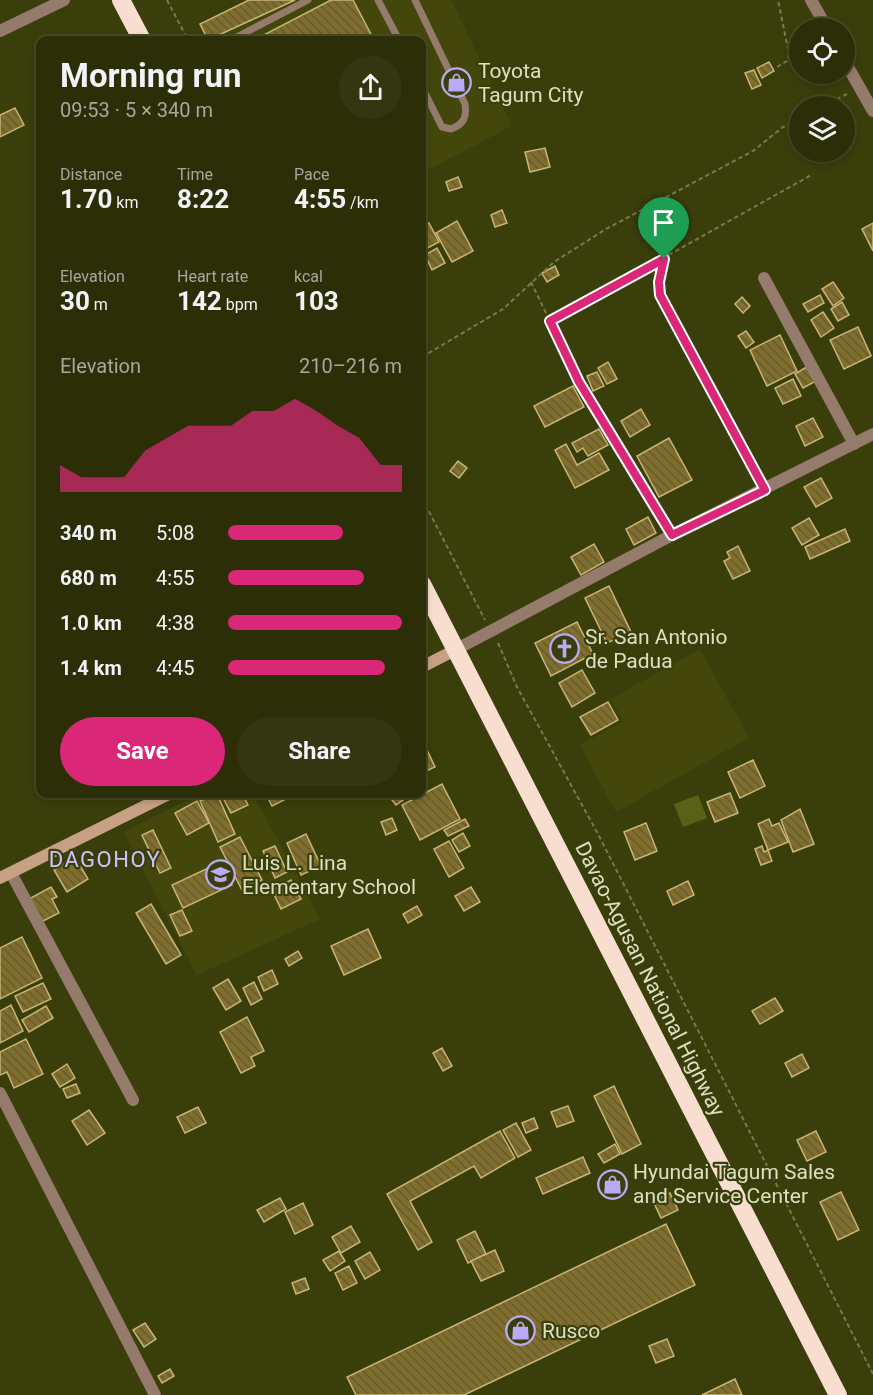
<!DOCTYPE html>
<html lang="en">
<head>
<meta charset="utf-8">
<style>
	:root { --surface:#2c2e08; --page:#343612; --text:#f1f3f6; --muted:#a6a89c; --line:#484a29; --accent:#db2777 }
	body { margin:0; font-family:Roboto,sans-serif; background:var(--page); color:var(--text); height:100vh; display:flex; flex-direction:column; font-size:22px; white-space:nowrap }
	* { box-sizing:border-box; margin:0 }
	p { font-size:20px; color:var(--muted) }
	.icon { flex:none; width:33px; height:33px; fill:none; stroke:currentColor; stroke-width:2; stroke-linecap:round; stroke-linejoin:round }
	.map { position:relative; flex:1; overflow:hidden }
	.panel { position:absolute; left:36px; top:36px; width:390px; height:762px; display:flex; flex-direction:column; background:var(--surface); border-radius:12px; box-shadow:0 3px 9px #0003,0 0 0 2px var(--line) }
	.panel>* { flex:none }
	.tools { position:absolute; left:789px; top:18px; display:grid; gap:12px }
	.tools a { display:grid; place-items:center; width:66px; height:66px; border-radius:50%; background:var(--surface); box-shadow:0 3px 9px #0003,0 0 0 2px var(--line); font-size:30px }
	.pin { position:absolute; display:grid; place-items:center; width:51px; height:51px; color:#fff; margin:-62px -26px; border-radius:50% 50% 50% 0; rotate:-45deg; box-shadow:0 0 6px #0007 }
	.pin .icon { rotate:45deg }
	.round { display:grid; place-items:center; flex:none; width:63px; height:63px; border-radius:32px; background:var(--page) }
	.headline { display:flex; align-items:center; justify-content:space-between; height:102px; padding:0 24px }
	h1 { font-size:33px; font-weight:700; line-height:45px }
	.stats { display:grid; grid-template-columns:repeat(3,1fr); gap:9px; height:102px; padding:6px 24px }
	.stats div { display:grid; align-content:center }
	.stats b { font-size:26px; font-weight:700 }
	.stats small { font-size:16px; font-weight:400 }
	.stats p { font-size:16px }
	.chart { height:168px; padding:12px 24px }
	.chart p { display:flex; justify-content:space-between }
	.chart svg { width:100%; height:108px; margin-top:6px; fill:var(--accent); opacity:.7 }
	.button { display:flex; gap:12px; margin-top:auto; padding:12px 24px }
	.button a { flex:1; height:69px; border-radius:36px; background:var(--accent); color:#fff; font-size:24px; font-weight:700; line-height:69px; text-align:center }
	.button a+a { background:var(--page); color:var(--text) }
	ul { padding:0 24px; list-style:none; font-size:20px }
	li { display:grid; grid-template-columns:96px 72px 1fr; align-items:center; height:45px }
	li i { height:15px; border-radius:8px; background:var(--accent) }
	.map>svg:first-child { display:block }
	.built { fill:#43470c }
	.pitch { fill:#5a6015 }
	.building { fill:url(#building-back-hatch); stroke:#c9b675; stroke-width:1.5 }
	.lines { fill:none; stroke-linecap:round; stroke-linejoin:round }
	.path { stroke:#767a4e; stroke-width:2; stroke-dasharray:4.5 3; stroke-linecap:butt }
	.lane { stroke:#957b6b; stroke-width:7 }
	.street { stroke:#957b6b; stroke-width:12 }
	.secondary { stroke:#c8a086; stroke-width:12 }
	.highway { stroke:#f7dece; stroke-width:18 }
	.route-casing { stroke:#fff; stroke-width:12 }
	.route { stroke:#db2777; stroke-width:8 }
	.labels { text-anchor:middle; stroke-width:4.5; stroke-linejoin:round; paint-order:stroke }
	.poi-label { font-size:21px; fill:#dbe0bf; stroke:#3a3e0b; text-anchor:start }
	.street-label { font-size:21px; fill:#dbe0bf; stroke:#3a3e0b }
	.neighbourhood-label { font-size:22px; letter-spacing:1.5px; fill:#cec2fb; stroke:#3a3e0b }
</style>
</head>
<body>
<div class="map">
<svg width="873" height="1395" viewBox="0 0 873 1395">
	<defs>
		<pattern id="building-back-hatch" width="6" height="6" patternUnits="userSpaceOnUse" patternTransform="scale(1.5)"><rect width="6" height="6" fill="#806e2d"/><path d="M-1 5l2 2M0 0l6 6M5-1l2 2" fill="none" stroke="#645b32"/></pattern>
	</defs>
	<rect width="100%" height="100%" fill="#3a3e0b"/>
	<g class="built">
		<polygon points="261,0 451,0 512,126 422,173 422,40 219,40 212,27"/>
		<polygon points="700,649 749,738 616,812 580,745 623,721 611,699"/>
		<polygon points="199,794 253,794 320,919 197,975 124,832"/>
	</g>
	<polygon class="pitch" points="698,795 707,818 683,827 674,804"/>
	<g class="building">
		<polygon points="249,0 295,0 208,40 200,24"/>
		<polygon points="331,0 353,0 374,40 254,40"/>
		<polygon points="769,62 774,71 762,78 757,68"/>
		<polygon points="754,70 761,85 752,89 745,73"/>
		<polygon points="15,108 24,125 0,137 0,115"/>
		<polygon points="545,148 550,167 530,172 525,152"/>
		<polygon points="458,177 462,187 449,191 446,182"/>
		<polygon points="502,210 507,223 495,227 491,215"/>
		<polygon points="457,221 473,251 452,262 436,233"/>
		<polygon points="429,223 439,242 422,251 422,227"/>
		<polygon points="873,223 873,251 862,229"/>
		<polygon points="437,248 445,263 432,270 425,255"/>
		<polygon points="555,266 559,275 547,282 542,273"/>
		<polygon points="833,282 844,298 833,306 822,289"/>
		<polygon points="820,295 824,303 808,312 803,304"/>
		<polygon points="742,297 750,306 743,313 735,304"/>
		<polygon points="842,302 849,315 838,321 831,309"/>
		<polygon points="823,312 834,328 821,337 811,320"/>
		<polygon points="858,327 871,356 844,369 830,340"/>
		<polygon points="746,331 754,342 746,348 738,336"/>
		<polygon points="780,335 797,371 767,386 750,350"/>
		<polygon points="608,362 617,379 607,384 598,368"/>
		<polygon points="808,366 816,381 803,388 795,374"/>
		<polygon points="597,372 604,386 593,391 587,376"/>
		<polygon points="793,379 801,396 783,404 775,388"/>
		<polygon points="573,386 584,407 545,427 534,406"/>
		<polygon points="641,409 650,425 630,437 621,421"/>
		<polygon points="813,418 823,437 805,446 796,426"/>
		<polygon points="599,429 608,445 588,456 583,448 577,452 572,443"/>
		<polygon points="669,438 692,480 659,497 637,456"/>
		<polygon points="566,444 577,465 599,453 609,470 575,488 555,450"/>
		<polygon points="458,461 467,468 459,478 450,471"/>
		<polygon points="821,478 832,498 816,507 804,487"/>
		<polygon points="648,517 656,533 634,545 626,529"/>
		<polygon points="809,518 819,535 802,545 792,528"/>
		<polygon points="845,529 850,541 810,559 805,547"/>
		<polygon points="594,544 604,562 581,575 571,557"/>
		<polygon points="738,546 750,571 733,579 724,561 730,558 727,552"/>
		<polygon points="609,586 631,632 607,643 585,598"/>
		<polygon points="577,622 593,654 551,676 535,643"/>
		<polygon points="582,670 595,693 572,707 559,683"/>
		<polygon points="608,702 618,720 591,735 580,717"/>
		<polygon points="422,739 435,767 422,773"/>
		<polygon points="753,760 765,786 740,798 728,772"/>
		<polygon points="442,784 460,819 420,840 402,805"/>
		<polygon points="730,793 738,813 715,822 707,802"/>
		<polygon points="217,794 235,834 218,842 200,801"/>
		<polygon points="221,794 242,794 248,805 231,813"/>
		<polygon points="266,794 291,794 292,796 272,806"/>
		<polygon points="390,794 403,794 406,798 396,805 388,795"/>
		<polygon points="197,801 209,823 187,835 175,813"/>
		<polygon points="800,809 814,844 793,852 781,820"/>
		<polygon points="392,818 397,830 386,835 381,822"/>
		<polygon points="465,819 469,826 448,836 444,830"/>
		<polygon points="769,819 772,826 779,823 788,842 768,850 758,824"/>
		<polygon points="646,823 657,851 635,860 624,832"/>
		<polygon points="153,830 171,868 160,873 142,835"/>
		<polygon points="463,833 470,846 459,852 452,840"/>
		<polygon points="306,834 321,866 301,875 287,843"/>
		<polygon points="240,837 262,880 242,890 220,847"/>
		<polygon points="449,841 464,868 449,877 434,849"/>
		<polygon points="275,846 287,872 275,878 263,851"/>
		<polygon points="762,846 764,852 768,850 772,861 761,865 755,849"/>
		<polygon points="75,857 88,879 67,892 54,870"/>
		<polygon points="221,862 232,885 183,908 172,885"/>
		<polygon points="291,880 301,899 281,909 272,890"/>
		<polygon points="688,881 694,895 673,905 667,891"/>
		<polygon points="51,887 57,897 52,899 59,913 41,922 29,899"/>
		<polygon points="471,887 480,902 464,911 455,896"/>
		<polygon points="151,904 181,955 166,964 136,913"/>
		<polygon points="417,906 422,915 408,923 403,914"/>
		<polygon points="182,910 192,931 180,936 170,915"/>
		<polygon points="368,929 381,958 344,975 331,946"/>
		<polygon points="22,937 42,978 0,999 0,948"/>
		<polygon points="298,951 302,958 289,966 285,959"/>
		<polygon points="272,970 278,984 264,991 258,977"/>
		<polygon points="228,979 241,1001 226,1010 213,988"/>
		<polygon points="254,982 262,999 251,1005 243,988"/>
		<polygon points="43,983 51,999 23,1012 15,996"/>
		<polygon points="775,998 783,1011 760,1024 752,1011"/>
		<polygon points="11,1005 23,1031 0,1043 0,1011"/>
		<polygon points="46,1006 53,1018 29,1032 22,1020"/>
		<polygon points="247,1017 264,1051 251,1057 255,1066 241,1073 220,1032"/>
		<polygon points="26,1039 43,1074 14,1088 7,1072 0,1075 0,1052"/>
		<polygon points="442,1048 452,1066 443,1071 433,1053"/>
		<polygon points="802,1054 809,1068 792,1077 785,1063"/>
		<polygon points="67,1064 75,1078 60,1087 52,1074"/>
		<polygon points="76,1084 80,1093 67,1098 63,1089"/>
		<polygon points="614,1086 641,1144 622,1154 594,1096"/>
		<polygon points="568,1106 574,1121 557,1127 551,1112"/>
		<polygon points="198,1107 206,1123 185,1133 177,1117"/>
		<polygon points="89,1110 105,1133 87,1145 72,1121"/>
		<polygon points="534,1118 538,1128 526,1133 522,1123"/>
		<polygon points="516,1123 531,1150 518,1157 503,1130"/>
		<polygon points="500,1131 515,1158 481,1178 474,1166 410,1201 432,1242 418,1250 387,1194"/>
		<polygon points="816,1131 826,1152 807,1161 797,1140"/>
		<polygon points="615,1144 620,1154 604,1163 598,1154"/>
		<polygon points="583,1157 590,1173 543,1194 536,1178"/>
		<polygon points="841,1192 859,1230 838,1240 820,1202"/>
		<polygon points="670,1193 678,1210 661,1218 653,1201"/>
		<polygon points="280,1198 286,1209 264,1222 257,1210"/>
		<polygon points="303,1203 313,1225 295,1234 285,1212"/>
		<polygon points="666,1224 695,1285 464,1395 356,1395 347,1377"/>
		<polygon points="351,1226 360,1242 341,1253 332,1237"/>
		<polygon points="475,1231 486,1254 468,1263 457,1240"/>
		<polygon points="495,1250 504,1271 481,1281 471,1261"/>
		<polygon points="339,1251 345,1261 330,1271 323,1260"/>
		<polygon points="370,1252 380,1270 365,1279 355,1261"/>
		<polygon points="349,1266 357,1283 343,1290 335,1273"/>
		<polygon points="305,1278 309,1289 296,1294 292,1283"/>
		<polygon points="145,1323 156,1339 144,1347 133,1330"/>
		<polygon points="667,1339 674,1356 656,1363 649,1346"/>
		<polygon points="170,1369 174,1376 162,1383 158,1376"/>
		<polygon points="735,1379 742,1395 702,1395"/>
	</g>
	<g class="lines">
		<g class="path">
			<polyline points="167,0 188,40"/>
			<polyline points="777,67 787,61 789,54 778,0"/>
			<polyline points="823,106 847,94"/>
			<polyline points="664,259 659,282 660,295 758,477"/>
			<polyline points="531,282 574,371"/>
			<polyline points="551,321 813,174"/>
			<polyline points="422,357 503,309 554,262 606,229 753,151 783,127 800,118"/>
			<polyline points="422,498 485,620"/>
			<polyline points="498,643 517,687 598,834 873,1374"/>
		</g>
		<g class="lane">
			<polyline points="378,0 399,40"/>
			<path d="M415 0 465 104C467 117 464 124 451 129L442 127 422 87"/>
			<polyline points="231,40 308,0"/>
		</g>
		<g class="street">
			<polyline points="811,0 827,28"/>
			<polyline points="0,31 64,0"/>
			<polyline points="844,60 873,111"/>
			<polyline points="764,278 854,444"/>
			<polyline points="579,382 672,535"/>
			<polyline points="455,650 672,535 873,434"/>
			<polyline points="11,873 133,1100"/>
			<polyline points="0,1093 155,1395"/>
		</g>
		<g class="secondary">
			<polyline points="422,667 455,650"/>
			<polyline points="0,878 169,794"/>
		</g>
		<g class="highway">
			<polyline points="121,0 142,40"/>
			<polyline points="422,584 838,1395"/>
		</g>
	</g>
	<g class="lines">
		<defs>
			<polygon id="route" points="664,259 659,282 660,295 765,490 672,535 579,382 550,321"/>
		</defs>
		<use href="#route" class="route-casing"/>
		<use href="#route" class="route"/>
	</g>
	<defs>
		<symbol id="shop-ring" viewBox="-11 -11 22 22"><circle r="9.5" fill="#3a3e0b" stroke="#bbaaf6" stroke-width="1.5"/><path d="M-5-2.5h2.3a2.7 3.5 0 0 1 5.4 0H5L5.5 6h-11ZM-1.5-2.5h3a1.5 2.3 0 0 0-3 0Z" fill="#bbaaf6"/></symbol>
		<symbol id="church-ring" viewBox="-11 -11 22 22"><circle r="9.5" fill="#3a3e0b" stroke="#bbaaf6" stroke-width="1.5"/><path d="M-1.2-6h2.4v3.5h3.3v2.4h-3.3V6h-2.4V-.1h-3.3v-2.4h3.3Z" fill="#bbaaf6"/></symbol>
		<symbol id="school-ring" viewBox="-11 -11 22 22"><circle r="9.5" fill="#3a3e0b" stroke="#bbaaf6" stroke-width="1.5"/><path d="M0-5L7-2L0 1L-7-2ZM-4 1L0 2.5L4 1V4Q0 6-4 4Z" fill="#bbaaf6"/></symbol>
	</defs>
	<g fill-rule="evenodd">
		<use href="#shop-ring" x="440" y="66" width="33" height="33"/>
		<use href="#church-ring" x="548" y="632" width="33" height="33"/>
		<use href="#school-ring" x="204" y="858" width="33" height="33"/>
		<use href="#shop-ring" x="596" y="1168" width="33" height="33"/>
		<use href="#shop-ring" x="504" y="1314" width="33" height="33"/>
	</g>
	<g class="labels">
		<g class="poi-label">
			<text x="478" y="78">Toyota<tspan x="478" dy="24">Tagum City</tspan></text>
			<text x="585" y="644">Sr. San Antonio<tspan x="585" dy="24">de Padua</tspan></text>
			<text x="242" y="870">Luis L. Lina<tspan x="242" dy="24">Elementary School</tspan></text>
			<text x="633" y="1179">Hyundai Tagum Sales<tspan x="633" dy="24">and Service Center</tspan></text>
			<text x="542" y="1338">Rusco</text>
		</g>
		<g class="street-label">
			<text transform="translate(650 979) rotate(63)" y="7">Davao-Agusan National Highway</text>
		</g>
		<g class="neighbourhood-label">
			<text x="105" y="867">DAGOHOY</text>
		</g>
	</g>
</svg>
<div class="tools">
<a><svg class="icon" aria-label="locate" viewBox="0 0 24 24"><circle cx="12" cy="12" r="6"/><path d="M12 2v4M12 18v4M2 12h4M18 12h4"/></svg></a>
<a><svg class="icon" aria-label="layers" viewBox="0 0 24 24"><path d="M12 4l9 5-9 5-9-5zM3 14l9 5 9-5"/></svg></a>
</div>
<div class="pin" style="left:664px;top:259px;background:#1e9e55"><svg class="icon" aria-label="arrive" viewBox="0 0 24 24"><path d="M6 21V4h12l-3 4 3 4H6"/></svg></div>
<section class="panel">
<div class="headline"><div><h1>Morning run</h1><p>09:53 · 5 × 340 m</p></div><a class="round"><svg class="icon" aria-label="share" viewBox="0 0 24 24"><path d="M12 15V3M7 8l5-5 5 5M5 13v7h14v-7"/></svg></a></div>
<div class="stats">
<div><p>Distance</p><b>1.70<small> km</small></b></div>
<div><p>Time</p><b>8:22</b></div>
<div><p>Pace</p><b>4:55<small> /km</small></b></div>
</div>
<div class="stats">
<div><p>Elevation</p><b>30<small> m</small></b></div>
<div><p>Heart rate</p><b>142<small> bpm</small></b></div>
<div><p>kcal</p><b>103</b></div>
</div>
<div class="chart"><p><span>Elevation</span>210–216 m</p>
<svg viewBox="0 0 160 44" preserveAspectRatio="none"><path d="M0 44V33L10 38L20 38L30 38L40 27L50 22L60 17L70 17L80 17L90 11L100 11L110 6L120 11L130 17L140 22L150 33L160 33V44z"/></svg>
</div>
<ul>
<li><b>340 m</b>5:08<i style="width:66%"></i></li>
<li><b>680 m</b>4:55<i style="width:78%"></i></li>
<li><b>1.0 km</b>4:38<i style="width:100%"></i></li>
<li><b>1.4 km</b>4:45<i style="width:90%"></i></li>
</ul>
<div class="button"><a>Save</a><a>Share</a></div>
</section>
</div>
</body>
</html>
